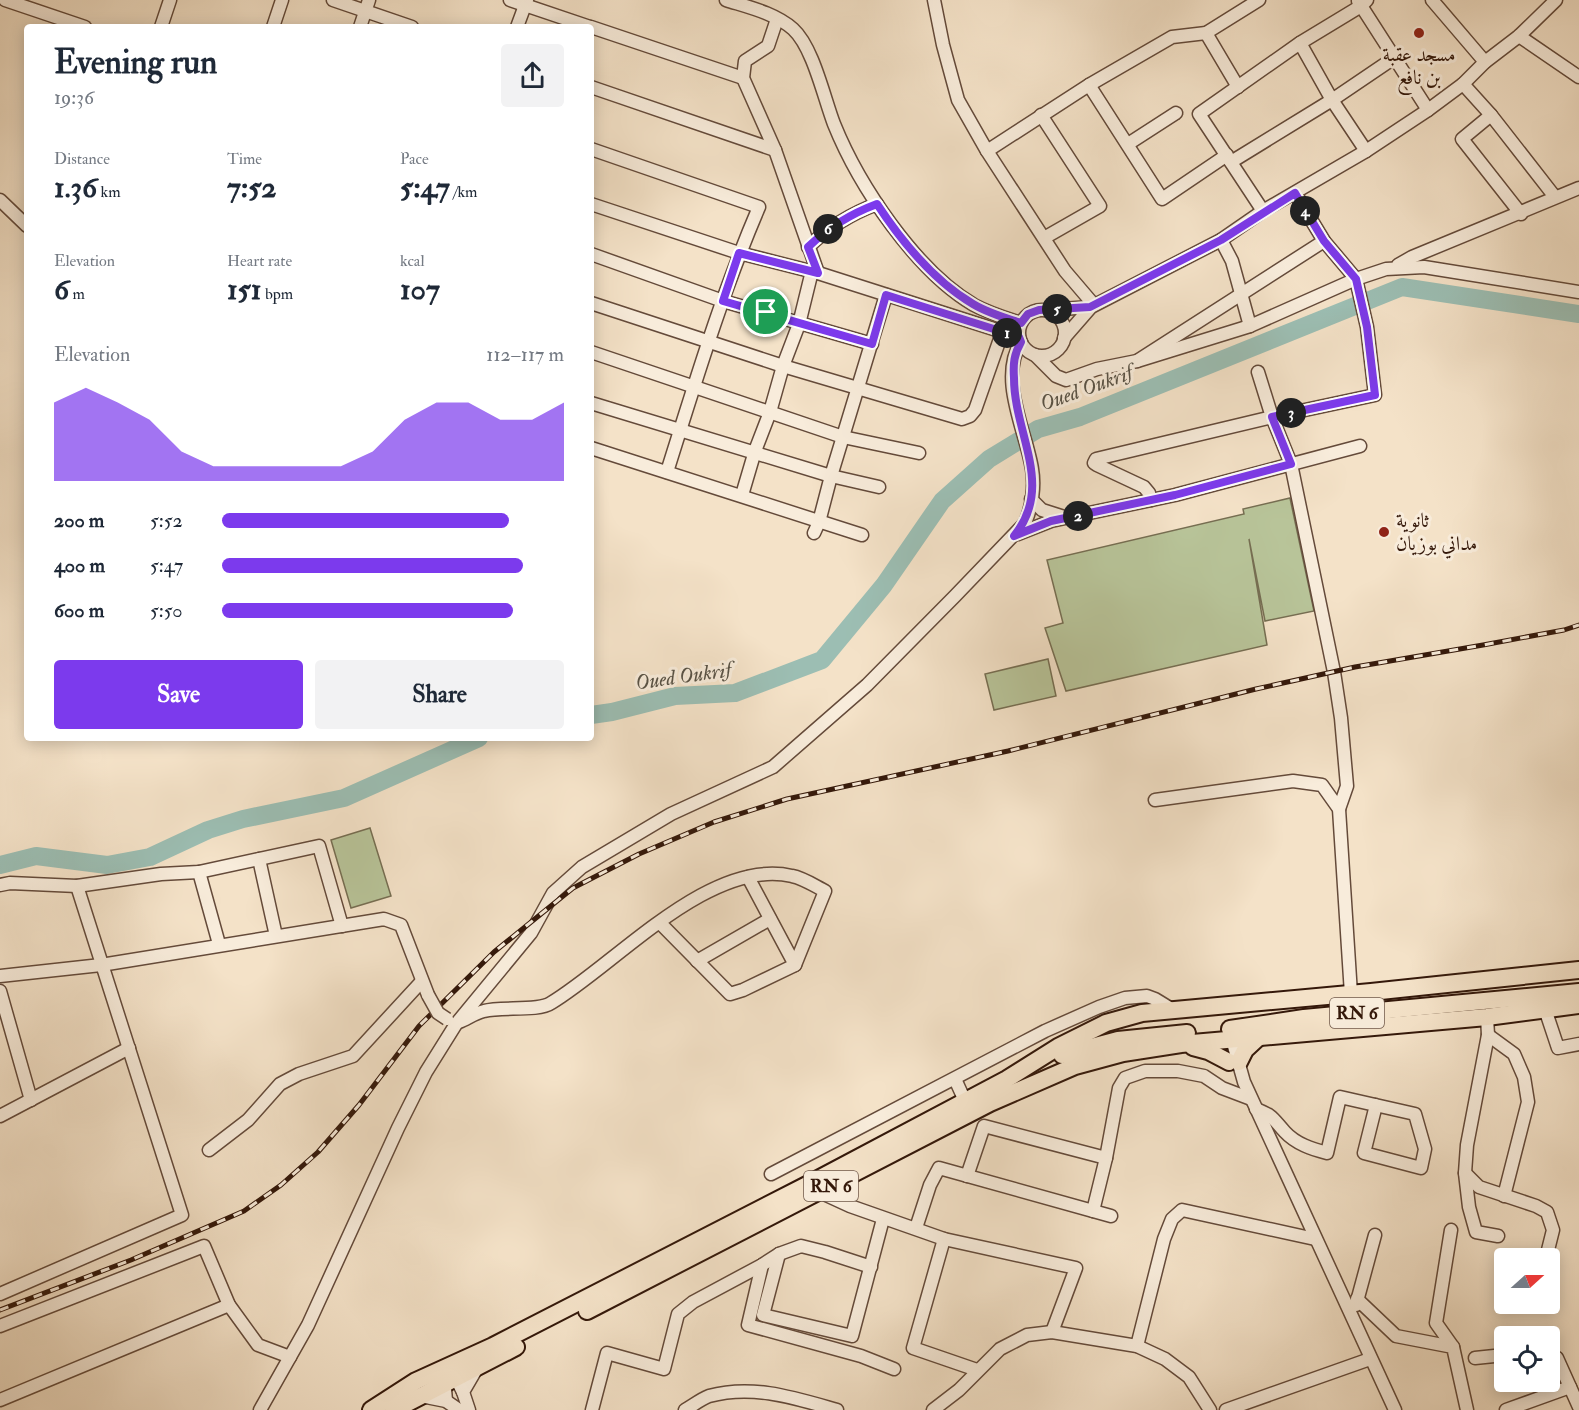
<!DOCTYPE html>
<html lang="en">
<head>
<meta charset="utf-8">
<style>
	:root { --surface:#fff; --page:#f2f2f3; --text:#1f2937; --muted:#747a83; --accent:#7c3aed }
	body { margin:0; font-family:"IM FELL Double Pica",Amiri,serif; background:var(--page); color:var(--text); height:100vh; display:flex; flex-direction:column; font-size:22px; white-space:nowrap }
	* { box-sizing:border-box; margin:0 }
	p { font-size:20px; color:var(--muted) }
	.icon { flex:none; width:33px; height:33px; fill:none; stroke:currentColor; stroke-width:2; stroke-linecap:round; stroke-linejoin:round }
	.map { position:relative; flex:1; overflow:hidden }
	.panel { position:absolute; left:24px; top:24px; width:570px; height:717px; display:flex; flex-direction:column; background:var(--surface); border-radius:6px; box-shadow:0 3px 15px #0003 }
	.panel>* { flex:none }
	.needle { width:39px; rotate:69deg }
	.fabs { position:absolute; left:1494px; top:1248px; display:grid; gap:12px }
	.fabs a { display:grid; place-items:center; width:66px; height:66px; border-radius:6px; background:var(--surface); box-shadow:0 3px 15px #0003; font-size:30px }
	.pin { position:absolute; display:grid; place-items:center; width:51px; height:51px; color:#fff; margin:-26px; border:3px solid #fff; border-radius:50%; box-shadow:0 2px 6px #0007 }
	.km { position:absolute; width:30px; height:30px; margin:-15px; border-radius:50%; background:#222; color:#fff; font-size:16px; line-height:30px; text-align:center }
	.round { display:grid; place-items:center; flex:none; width:63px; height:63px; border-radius:6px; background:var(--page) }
	.summary { display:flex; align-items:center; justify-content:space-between; height:102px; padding:0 30px }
	h1 { font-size:33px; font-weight:700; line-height:45px }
	.stats { display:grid; grid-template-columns:repeat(3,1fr); gap:9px; height:102px; padding:6px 30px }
	.stats div { display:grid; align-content:center }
	.stats b { font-size:30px; font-weight:700 }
	.stats small { font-size:16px; font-weight:400 }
	.stats p { font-size:16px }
	.chart { height:168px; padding:12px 30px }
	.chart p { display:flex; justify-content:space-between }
	.chart svg { width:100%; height:108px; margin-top:6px; fill:var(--accent); opacity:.7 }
	.action { display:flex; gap:12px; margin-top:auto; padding:12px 30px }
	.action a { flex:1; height:69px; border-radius:6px; background:var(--accent); color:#fff; font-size:24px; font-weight:700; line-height:69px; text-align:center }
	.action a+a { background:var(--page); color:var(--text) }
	ul { padding:0 30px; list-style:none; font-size:20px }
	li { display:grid; grid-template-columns:96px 72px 1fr; align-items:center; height:45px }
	li i { height:15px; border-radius:8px; background:var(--accent) }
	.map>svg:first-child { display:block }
	.green { fill:#b8c499; stroke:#766e52; stroke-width:1.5 }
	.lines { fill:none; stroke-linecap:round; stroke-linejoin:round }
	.river { stroke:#9cbeb3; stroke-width:18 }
	.minor-casing { stroke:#644a3a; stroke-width:15 }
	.major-casing { stroke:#34180a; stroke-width:20 }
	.minor { stroke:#f8ecdb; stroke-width:12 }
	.major { stroke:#f4e2c8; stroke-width:16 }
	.rail-casing { stroke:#34180a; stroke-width:5 }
	.rail { stroke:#f8ecdb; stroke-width:3; stroke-dasharray:9; stroke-linecap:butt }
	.minor-bridge-casing { stroke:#644a3a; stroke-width:15; stroke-linecap:butt }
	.minor-bridge { stroke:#f8ecdb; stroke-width:12 }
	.route-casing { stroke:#fff; stroke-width:12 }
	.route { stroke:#7c3aed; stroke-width:8 }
	.poi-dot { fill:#8f2418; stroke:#f8ecdb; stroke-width:2 }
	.labels { text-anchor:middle; stroke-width:6; stroke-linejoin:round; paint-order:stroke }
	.shield { fill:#f8ecdb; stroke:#6f5849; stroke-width:1.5 }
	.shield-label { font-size:18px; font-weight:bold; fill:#34180a }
	.poi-label { font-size:20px; fill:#34180a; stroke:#f8ecdb }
	.water-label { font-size:21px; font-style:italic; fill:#585245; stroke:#f8ecdb }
</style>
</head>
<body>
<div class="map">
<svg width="1579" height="1410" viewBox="0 0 1579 1410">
	<rect width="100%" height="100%" fill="#f4e2c8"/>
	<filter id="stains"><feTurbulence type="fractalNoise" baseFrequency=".00333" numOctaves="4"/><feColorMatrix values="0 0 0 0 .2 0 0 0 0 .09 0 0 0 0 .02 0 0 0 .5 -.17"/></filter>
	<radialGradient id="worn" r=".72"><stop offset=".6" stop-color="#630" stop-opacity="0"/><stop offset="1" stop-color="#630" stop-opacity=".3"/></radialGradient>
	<g class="green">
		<polygon points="1290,498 1314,611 1265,621 1249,539 1267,645 1066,691 1045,628 1063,623 1047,560 1244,514 1243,509"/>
		<polygon points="1048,659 1056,696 994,710 985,674"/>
		<polygon points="370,828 391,896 351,908 331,840"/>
	</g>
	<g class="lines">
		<g class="river">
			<polyline points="591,715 612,712 675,696 735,693 822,660 884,585 942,501 989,459 1038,429 1080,417 1402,287 1579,314"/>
			<polyline points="0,865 36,856 107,865 150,857 208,830 243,819 344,798 479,738"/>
		</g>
		<defs>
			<g id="minor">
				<polyline points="5,0 85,27"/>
				<polyline points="333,0 412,27"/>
				<polyline points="510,0 590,27"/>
				<path d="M726 0C748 7 775 13 793 29 813 47 824 98 834 124 859 186 916 271 974 305 989 313 1005 318 1021 323"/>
				<polyline points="934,0 943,45 958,100 987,151 1065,271 1094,305"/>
				<polyline points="1432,0 1485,62"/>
				<polyline points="1358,1 1428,110"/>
				<polyline points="777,19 768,46 745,61 743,78 775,150 818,273"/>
				<polyline points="161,27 170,0"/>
				<polyline points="273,27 282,0"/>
				<polyline points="360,27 369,0"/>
				<polyline points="517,27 527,0"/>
				<polyline points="591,27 743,78"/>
				<polyline points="1206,33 1238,87"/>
				<polyline points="1519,36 1579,77"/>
				<polyline points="1300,43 1332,100 1366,151"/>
				<polyline points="1463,84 1491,115 1555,197"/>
				<polyline points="1089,85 1162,199 1227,155"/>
				<polyline points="591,87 775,150"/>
				<polyline points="1041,115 1100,206 1044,238"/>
				<polyline points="1491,115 1462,139 1521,214"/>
				<polyline points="1128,144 1176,113"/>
				<path d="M591 149 759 207C722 293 695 383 667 472"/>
				<polyline points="987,151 1089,85 1172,37 1206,33 1259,0"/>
				<polyline points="1231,162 1332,100 1394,58"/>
				<polyline points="0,200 27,226"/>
				<polyline points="591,204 739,253 818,273 1019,337"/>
				<polyline points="1263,211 1199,114 1300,43 1361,6 1367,0"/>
				<polyline points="1221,240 1232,261 1250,326"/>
				<path d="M808 247C829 227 850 214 877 204"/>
				<polyline points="591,254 723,301 872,344"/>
				<polyline points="1398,265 1412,257 1579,188"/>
				<polyline points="591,303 783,366 962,419 970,416 975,410 1007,319"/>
				<polyline points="1047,310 1091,307"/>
				<circle cx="1042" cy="333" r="23"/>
				<polyline points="1064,338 1091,307 1221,240 1263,211 1366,151 1428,110 1463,84 1485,62 1519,36 1556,0"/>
				<polyline points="591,352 843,437 919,453"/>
				<polyline points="1035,355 1056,376 1066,380 1097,369 1137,361 1324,241"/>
				<polyline points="1137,361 1250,326 1356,279 1386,269 1424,267 1579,292"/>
				<polyline points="1258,372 1272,417 1291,464 1334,672 1341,718 1347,786 1339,809"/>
				<polyline points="591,403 831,476 879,487"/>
				<polyline points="591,448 862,535"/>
				<polyline points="742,495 755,451 770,412 783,366 799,324 812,271"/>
				<polyline points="1031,499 1042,510 1064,517"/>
				<polyline points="1151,500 1149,493 1144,487 1097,465 1094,463 1096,459 1272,417 1375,395 1367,327 1356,279 1324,241 1295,193"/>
				<polyline points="814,533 819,522 831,476 886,295"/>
				<polyline points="1018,534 1051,521 1175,495 1360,446"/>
				<polyline points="1155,800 1293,781 1322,785 1339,809 1351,994"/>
				<polyline points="259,859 276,936"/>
				<polyline points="199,872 219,944"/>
				<polyline points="748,877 795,965"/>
				<polyline points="0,885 10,883 77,886 161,874 199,872 319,846 342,926"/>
				<polyline points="697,961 770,919"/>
				<polyline points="0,976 101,965 384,919 401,925 428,995"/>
				<polyline points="0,991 31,1100"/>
				<polyline points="1545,1009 1558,1048 1579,1044"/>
				<polyline points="1487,1017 1488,1035 1467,1145 1465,1173 1469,1207 1476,1232 1498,1236"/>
				<path d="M459 1022C467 1019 475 1013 484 1011 501 1006 538 1012 551 1003 616 964 710 857 792 876 803 878 815 886 825 891L795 965 743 990 730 994 660 923"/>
				<polyline points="1230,1032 1244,1082 1395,1410"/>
				<polyline points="1488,1035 1514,1054 1524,1077 1528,1102 1504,1196"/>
				<polyline points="955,1079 965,1101"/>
				<path d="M1256 1109C1274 1116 1272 1118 1285 1132 1296 1144 1312 1149 1327 1153L1340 1097 1415 1114 1425 1149 1421 1168 1364 1153 1376 1105"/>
				<polyline points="0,1116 129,1048"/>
				<polyline points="209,1150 248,1120 280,1084 299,1074 353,1056 422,981"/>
				<polyline points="1465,1173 1479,1187 1536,1206 1547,1212 1553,1230 1546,1258"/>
				<polyline points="771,1174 1045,1031 1099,1007 1125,998 1147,996 1155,999 1173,1010"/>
				<polyline points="967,1176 984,1126 1106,1158"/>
				<polyline points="813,1189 850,1206 944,1239 1076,1268 1052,1332"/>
				<polyline points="1093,1211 1106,1158 1119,1088 1125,1078 1145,1071 1178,1071 1204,1076 1222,1088 1251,1099"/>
				<polyline points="916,1228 930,1185 939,1168 1111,1216"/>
				<polyline points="1451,1230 1436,1323 1453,1347"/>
				<polyline points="944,1239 913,1348 977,1370"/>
				<polyline points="779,1254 763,1315 852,1336 883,1219"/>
				<polyline points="762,1265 748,1325 861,1356 894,1369"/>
				<polyline points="0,1294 182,1215 77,886"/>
				<polyline points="1357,1299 1396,1336 1453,1347 1467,1410"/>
				<polyline points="1356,1305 1375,1235"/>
				<polyline points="0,1326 204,1246 229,1305 258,1345 290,1357"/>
				<polyline points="1137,1346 1164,1239 1172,1219 1182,1210 1315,1239"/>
				<polyline points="1550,1357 1557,1358 1579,1407"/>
				<polyline points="1475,1358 1504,1355"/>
				<polyline points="451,1373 456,1378 463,1392"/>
				<polyline points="444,1377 446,1401"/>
				<polyline points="421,1396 446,1401 459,1410"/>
				<polyline points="0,1400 229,1305"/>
				<path d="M260 1410 308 1325 398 1128 426 1072 456 1024 531 933 553 893 582 867 671 814 773 767 867 685 955 596 1025 523C1032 507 1035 486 1032 469 1026 431 998 379 1021 342"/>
				<polyline points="469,1410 463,1392 477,1368"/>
				<polyline points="592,1410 607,1353 664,1369 678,1314 693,1302 762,1265 779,1254 801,1246 825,1252 871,1267"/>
				<path d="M685 1410C692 1406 701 1399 709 1396 753 1384 795 1398 837 1410"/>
				<polyline points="933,1410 959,1390 1000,1349 1027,1335 1052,1332 1137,1346 1165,1359 1189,1377 1210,1410"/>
				<polyline points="1226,1410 1370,1359"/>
				<polyline points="1506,1410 1570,1387"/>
			</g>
			<g id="major">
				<polyline points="1230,1029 1304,1018 1579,992"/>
				<polyline points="1193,1047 1208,1051 1229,1062"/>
				<polyline points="1062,1055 1118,1040 1187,1033"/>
				<polyline points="1239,1062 1245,1050 1259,1037"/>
				<polyline points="587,1311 990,1103 1075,1066 1123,1053 1181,1044 1487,1017 1579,1005"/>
				<polyline points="371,1410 416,1381 493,1346 805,1186 1007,1079 1058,1047 1106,1023 1142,1013 1371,992 1579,970"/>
				<polyline points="394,1410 516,1347"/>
			</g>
		</defs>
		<use href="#minor" class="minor-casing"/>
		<use href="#major" class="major-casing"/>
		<use href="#minor" class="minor"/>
		<use href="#major" class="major"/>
		<defs>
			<polyline id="rail" points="0,1310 131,1260 244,1211 281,1185 318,1152 359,1105 419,1026 494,952 573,888 639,854 714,822 787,799 1008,751 1256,689 1355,667 1483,645 1564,630 1579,625"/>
		</defs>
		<use href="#rail" class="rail-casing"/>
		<use href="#rail" class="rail"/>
		<defs>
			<polyline id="minor-bridge" points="428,995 438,1013 447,1019"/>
		</defs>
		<use href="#minor-bridge" class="minor-bridge-casing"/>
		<use href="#minor-bridge" class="minor-bridge"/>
	</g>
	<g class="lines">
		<defs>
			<path id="route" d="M1295 193 1324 241 1356 279 1367 327 1375 395 1272 417 1291 464 1175 495 1051 521 1014 536C1055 486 1014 434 1014 378 1013 364 1014 354 1021 342L1019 337 886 295 872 344 723 301 739 253 818 273 808 247C829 227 850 214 877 204 902 242 934 281 973 304 988 313 1005 318 1021 323L1028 314 1039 310 1090 307 1221 240Z"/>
		</defs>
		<use href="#route" class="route-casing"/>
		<use href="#route" class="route"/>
	</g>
	<g class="poi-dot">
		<circle cx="1419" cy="33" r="6"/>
		<circle cx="1384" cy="532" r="6"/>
	</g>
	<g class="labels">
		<g class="shield">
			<rect x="1330" y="998" width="54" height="30" rx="4.5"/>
			<rect x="804" y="1171" width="54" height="30" rx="4.5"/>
		</g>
		<g class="shield-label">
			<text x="1357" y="1019">RN 6</text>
			<text x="831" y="1192">RN 6</text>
		</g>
		<g class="poi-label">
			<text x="1419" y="61">مسجد عقبة<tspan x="1419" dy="23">بن نافع</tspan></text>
			<text x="1396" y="527" text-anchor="start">ثانوية<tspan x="1396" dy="23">مداني بوزيان</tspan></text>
		</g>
		<g class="water-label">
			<text transform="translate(1086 388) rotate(-20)" y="7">Oued Oukrif</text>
			<text transform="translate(683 676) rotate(-8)" y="7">Oued Oukrif</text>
		</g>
	</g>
	<rect width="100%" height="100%" filter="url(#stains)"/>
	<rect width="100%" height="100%" fill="url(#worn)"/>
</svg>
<div class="fabs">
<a><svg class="needle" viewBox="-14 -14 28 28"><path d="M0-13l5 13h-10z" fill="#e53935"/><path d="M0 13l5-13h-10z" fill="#747a83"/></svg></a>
<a><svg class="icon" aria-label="locate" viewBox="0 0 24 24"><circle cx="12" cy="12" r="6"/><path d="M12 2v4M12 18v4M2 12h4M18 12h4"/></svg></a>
</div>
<div class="pin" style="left:766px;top:312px;background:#1e9e55"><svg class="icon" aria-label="arrive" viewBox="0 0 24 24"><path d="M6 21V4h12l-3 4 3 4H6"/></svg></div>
<b class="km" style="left:1007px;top:333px">1</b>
<b class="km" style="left:1078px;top:516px">2</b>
<b class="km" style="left:1291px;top:413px">3</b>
<b class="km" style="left:1305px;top:211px">4</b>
<b class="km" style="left:1057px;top:309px">5</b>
<b class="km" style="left:828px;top:229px">6</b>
<section class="panel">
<div class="summary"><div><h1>Evening run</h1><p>19:36</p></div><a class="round"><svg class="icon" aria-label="share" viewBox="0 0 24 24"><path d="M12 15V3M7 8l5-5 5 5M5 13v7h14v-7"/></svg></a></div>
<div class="stats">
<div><p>Distance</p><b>1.36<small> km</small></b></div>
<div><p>Time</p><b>7:52</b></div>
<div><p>Pace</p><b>5:47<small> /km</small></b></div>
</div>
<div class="stats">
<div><p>Elevation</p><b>6<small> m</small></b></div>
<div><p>Heart rate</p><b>151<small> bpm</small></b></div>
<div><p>kcal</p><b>107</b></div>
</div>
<div class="chart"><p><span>Elevation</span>112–117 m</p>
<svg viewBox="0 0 160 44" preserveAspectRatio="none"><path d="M0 44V12L10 6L20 12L30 19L40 32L50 38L60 38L70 38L80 38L90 38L100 32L110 19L120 12L130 12L140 19L150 19L160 12V44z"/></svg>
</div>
<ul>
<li><b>200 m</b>5:52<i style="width:84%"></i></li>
<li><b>400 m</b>5:47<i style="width:88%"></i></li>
<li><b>600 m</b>5:50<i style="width:85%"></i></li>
</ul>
<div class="action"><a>Save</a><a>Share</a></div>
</section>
</div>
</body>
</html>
